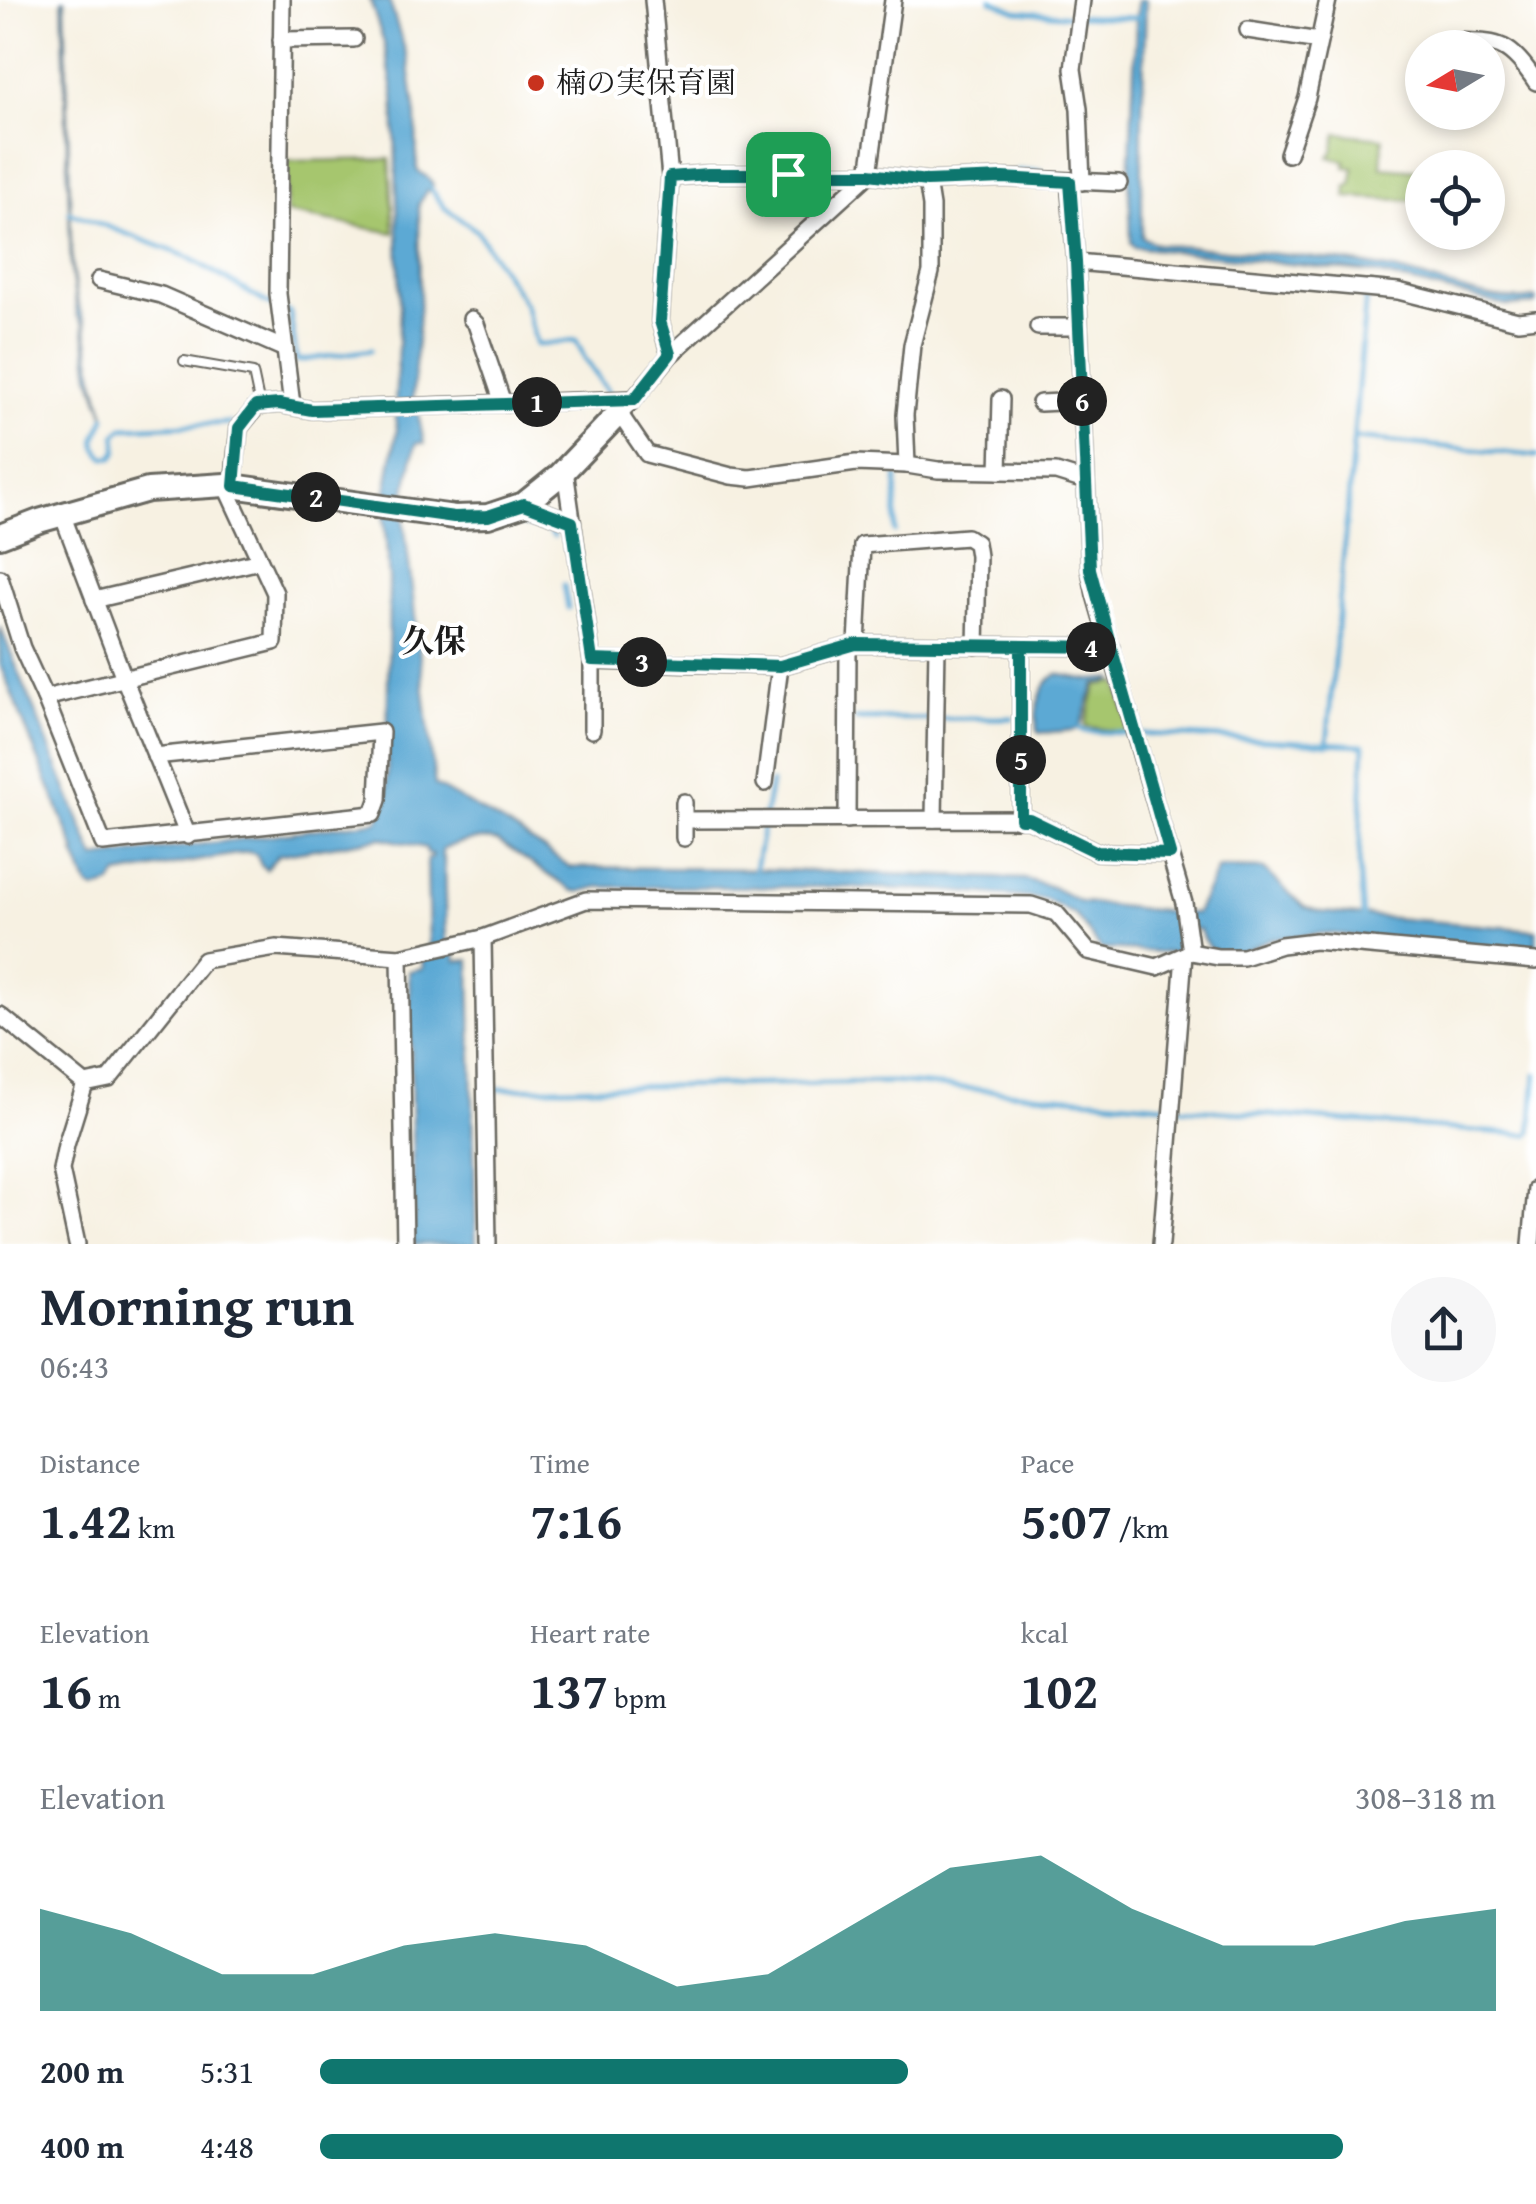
<!DOCTYPE html>
<html lang="en">
<head>
<meta charset="utf-8">
<style>
	:root { --surface:#fff; --page:#f6f6f7; --text:#1f2937; --muted:#747a83; --accent:#0f766e }
	body { margin:0; font-family:"Gentium Book Plus","Noto Serif JP",serif; background:var(--page); color:var(--text); height:100vh; display:flex; flex-direction:column; font-size:38px; white-space:nowrap }
	* { box-sizing:border-box; margin:0 }
	p { font-size:32px; color:var(--muted) }
	.icon { flex:none; width:55px; height:55px; fill:none; stroke:currentColor; stroke-width:2; stroke-linecap:round; stroke-linejoin:round }
	.map { position:relative; height:1244px; overflow:hidden }
	.sheet { display:flex; flex-direction:column; background:var(--surface); flex:1 }
	.sheet>* { flex:none }
	.needle { width:65px; rotate:260deg }
	.buttons { position:absolute; left:1405px; top:30px; display:grid; gap:20px }
	.buttons a { display:grid; place-items:center; width:100px; height:100px; border-radius:50%; background:var(--surface); box-shadow:0 5px 15px #0003; font-size:50px }
	.pin { position:absolute; display:grid; place-items:center; width:85px; height:85px; color:#fff; margin:-42px; border-radius:20px; box-shadow:0 5px 15px #0006 }
	.km { position:absolute; width:50px; height:50px; margin:-25px; border-radius:50%; background:#222; color:#fff; font-size:28px; line-height:50px; text-align:center }
	.round { display:grid; place-items:center; flex:none; width:105px; height:105px; border-radius:52px; background:var(--page) }
	.overview { display:flex; align-items:center; justify-content:space-between; height:170px; padding:0 40px }
	h1 { font-size:55px; font-weight:700; line-height:75px }
	.figures { display:grid; grid-template-columns:repeat(3,1fr); gap:15px; height:170px; padding:10px 40px }
	.figures div { display:grid; align-content:center }
	.figures b { font-size:50px; font-weight:700 }
	.figures small { font-size:28px; font-weight:400 }
	.figures p { font-size:28px }
	.chart { height:280px; padding:20px 40px }
	.chart p { display:flex; justify-content:space-between }
	.chart svg { width:100%; height:180px; margin-top:10px; fill:var(--accent); opacity:.7 }
	ul { padding:0 40px; list-style:none; font-size:32px }
	li { display:grid; grid-template-columns:160px 120px 1fr; align-items:center; height:75px }
	li i { height:25px; border-radius:12px; background:var(--accent) }
	.map>svg:first-child { display:block }
	.green { fill:#a6c66e; stroke:#617145; stroke-width:2.5 }
	.water { fill:#5ba9d4; stroke:#3c6278; stroke-width:2.5 }
	.lines { fill:none; stroke-linecap:round; stroke-linejoin:round }
	.stream { stroke:#5ba9d4; stroke-width:5 }
	.lane-casing { stroke:#696761; stroke-width:12 }
	.street-casing { stroke:#696761; stroke-width:20 }
	.secondary-casing { stroke:#696761; stroke-width:28 }
	.lane { stroke:#fff; stroke-width:8 }
	.street { stroke:#fff; stroke-width:15 }
	.secondary { stroke:#fff; stroke-width:22 }
	.route-casing { stroke:#fff; stroke-width:20 }
	.route { stroke:#0f766e; stroke-width:12 }
	.poi-dot { fill:#c8321e; stroke:#fff; stroke-width:4 }
	.labels { text-anchor:middle; stroke-width:8; stroke-linejoin:round; paint-order:stroke }
	.poi-label { font-size:30px; fill:#1c1c1c; stroke:#fff; text-anchor:start }
	.neighbourhood-label { font-size:32px; font-weight:bold; fill:#1c1c1c; stroke:#fff }
</style>
</head>
<body>
<div class="map">
<svg width="1536" height="1244" viewBox="0 0 1536 1244">
	<rect width="100%" height="100%" fill="#fff"/>
	<filter id="ink" filterUnits="userSpaceOnUse"><feTurbulence type="fractalNoise" baseFrequency=".01" numOctaves="2"/><feDisplacementMap in="SourceGraphic" scale="20" xChannelSelector="R" yChannelSelector="G"/><feConvolveMatrix kernelMatrix="1 2 1 2 8 2 1 2 1" color-interpolation-filters="sRGB"/></filter>
	<filter id="wash" filterUnits="userSpaceOnUse"><feTurbulence type="fractalNoise" baseFrequency=".0048" numOctaves="4" result="noise"/><feDisplacementMap in="SourceGraphic" scale="40" xChannelSelector="R" yChannelSelector="G"/><feGaussianBlur stdDeviation="2.25" result="paint"/><feColorMatrix in="noise" values="0 0 0 0 0 0 0 0 0 0 0 0 0 0 0 0 0 1.4 0 .05"/><feComposite in="paint" operator="in"/></filter>
	<g filter="url(#wash)">
		<rect width="100%" height="100%" fill="#f7f1e2"/>
		<g class="green">
			<polygon points="1337,133 1383,138 1381,167 1418,170 1418,201 1346,197 1347,186 1351,185 1354,168 1345,167 1346,161 1329,157 1333,151"/>
			<polygon points="390,159 394,233 286,213 287,161"/>
			<polygon points="1117,682 1131,732 1126,733 1085,726 1097,685"/>
		</g>
		<g class="water">
			<path d="M62 0H65C67 64 68 128 70 193 71 227 69 293 85 322L94 376 106 419 90 375 83 324 77 315 71 268Z"/>
			<path d="M370 0H389L408 59 416 115 417 170 428 178 433 185 430 191 427 190 419 204 420 299 413 395 414 411 418 413 424 443H416L403 502 404 521 435 785 512 828 570 867 754 869 1025 879 1052 887 1081 902 1180 913H1196L1218 868 1264 869 1304 907 1322 912 1536 930V955L1327 933 1270 939 1242 951 1220 953 1209 947 1203 939 1200 930 1177 927 1176 953 1101 949 1075 915 1044 899 935 890 833 887H598L579 892 571 890 498 841C477 836 461 842 442 849V858H444L446 940 455 951 456 961 470 960 476 1244H414L409 971 423 968 422 960 429 946 427 859 432 858V854H427L426 848 382 838 278 855 266 870 261 865 256 854 248 852 118 875 111 884 95 890 88 886 74 853 76 852 0 665V626L95 858 378 821 387 801 389 577 384 517 385 498 397 429 395 409 400 306 394 95 384 43Z"/>
			<path d="M1137 0H1146L1142 121V237L1156 244C1235 252 1316 254 1393 270 1439 279 1489 306 1536 298V304L1507 306 1373 273 1134 247 1131 243 1129 180Z"/>
			<path d="M1057 674 1090 680 1113 678V681L1095 684 1082 723 1075 730 1040 733 1037 731C1034 711 1039 684 1057 674Z"/>
		</g>
		<g class="lines">
			<g class="stream">
				<polyline points="991,0 1016,11 1073,16 1137,18"/>
				<polyline points="1017,171 1041,171"/>
				<polyline points="949,172 986,172"/>
				<polyline points="431,189 445,208 477,231 525,304 537,345 576,340 585,359 610,395"/>
				<polyline points="69,212 188,257 265,302 290,313 297,361 371,350"/>
				<path d="M105 417C100 435 86 440 105 458L113 457 117 451 116 435 123 428 230 423"/>
				<polyline points="1355,438 1536,456"/>
				<polyline points="521,524 547,529 554,536"/>
				<polyline points="895,532 897,477"/>
				<polyline points="564,585 568,608"/>
				<polyline points="856,719 1012,718"/>
				<polyline points="1078,727 1084,731 1364,745 1359,866 1363,916"/>
				<polyline points="1327,744 1366,295"/>
				<polyline points="755,869 771,783"/>
				<polyline points="493,1089 892,1082 1165,1105"/>
				<polyline points="1180,1108 1529,1135 1531,1132 1536,1075"/>
			</g>
		</g>
	</g>
	<g filter="url(#ink)">
		<g class="lines">
			<defs>
				<polyline id="lane" points="184,361 253,373 260,406"/>
				<g id="street">
					<polyline points="282,0 278,294 292,405"/>
					<polyline points="653,0 670,177 660,321 670,355"/>
					<polyline points="893,0 869,174 670,355 634,399 619,413 647,454 731,476 750,478 856,463 907,465 938,470 1056,472 1085,481"/>
					<polyline points="1248,30 1319,41"/>
					<polyline points="281,40 354,39"/>
					<path d="M1447 41C1497 43 1506 37 1536 82"/>
					<polyline points="1288,154 1307,98 1328,0"/>
					<polyline points="670,177 708,174 869,174 927,181 1003,178 1119,183"/>
					<polyline points="1069,181 1076,262 1090,569 1095,595 1184,903 1191,952"/>
					<polyline points="1082,182 1079,109 1073,69 1082,0"/>
					<polyline points="1076,262 1398,291 1518,321 1536,319"/>
					<polyline points="99,280 161,295 285,349"/>
					<polyline points="471,319 476,324 503,403"/>
					<polyline points="1038,327 1078,327"/>
					<polyline points="1040,403 1082,401"/>
					<polyline points="907,465 905,415 912,345 931,272 931,206 927,181"/>
					<polyline points="565,470 592,661 780,666 857,644 1111,647"/>
					<polyline points="999,471 1001,399"/>
					<polyline points="233,486 239,428 257,406 279,404 312,410 634,399"/>
					<polyline points="524,504 572,522"/>
					<polyline points="62,514 124,678 188,836"/>
					<polyline points="0,578 22,648 45,698 103,843 373,814 378,800 381,732 155,756"/>
					<polyline points="94,600 260,561"/>
					<polyline points="857,644 862,545 967,537 976,543 978,556 976,646"/>
					<polyline points="45,698 274,642 275,593 225,485"/>
					<polyline points="592,730 592,661"/>
					<polyline points="765,783 780,666"/>
					<polyline points="934,819 937,645"/>
					<polyline points="1021,819 1021,646"/>
					<polyline points="684,820 1029,819 1097,852 1170,854"/>
					<polyline points="847,820 848,647"/>
					<polyline points="684,838 684,802"/>
					<polyline points="483,938 488,1244"/>
					<polyline points="400,957 405,1244"/>
					<polyline points="0,1015 85,1084"/>
					<polyline points="85,1084 109,1079 204,960 276,948 400,957 483,938 586,900 1031,905 1056,913 1088,951 1157,967 1191,952 1218,957 1243,957 1281,945 1315,941 1536,961"/>
					<polyline points="77,1244 61,1170 66,1145 85,1084"/>
					<polyline points="1161,1244 1184,955"/>
					<polyline points="1531,1244 1536,1189"/>
				</g>
				<polyline id="secondary" points="0,536 39,521 148,490 225,485 454,517 488,516 524,504 560,475 619,413"/>
			</defs>
			<use href="#lane" class="lane-casing"/>
			<use href="#street" class="street-casing"/>
			<use href="#secondary" class="secondary-casing"/>
			<use href="#lane" class="lane"/>
			<use href="#street" class="street"/>
			<use href="#secondary" class="secondary"/>
		</g>
	</g>
	<g class="lines" filter="url(#ink)">
		<defs>
			<polyline id="route" points="788,174 708,174 670,177 660,321 670,354 634,400 312,410 279,404 256,406 239,428 234,486 454,517 488,516 524,504 572,522 592,660 780,666 856,644 1111,647 1170,854 1097,852 1029,819 1021,819 1021,646 1111,647 1090,569 1076,262 1070,182 1003,178 927,181 869,174 788,174"/>
		</defs>
		<use href="#route" class="route-casing"/>
		<use href="#route" class="route"/>
	</g>
	<circle class="poi-dot" cx="536" cy="83" r="10"/>
	<g class="labels">
		<g class="poi-label">
			<text x="556" y="93">楠の実保育園</text>
		</g>
		<g class="neighbourhood-label">
			<text x="434" y="652">久保</text>
		</g>
	</g>
</svg>
<div class="buttons">
<a><svg class="needle" viewBox="-14 -14 28 28"><path d="M0-13l5 13h-10z" fill="#e53935"/><path d="M0 13l5-13h-10z" fill="#747a83"/></svg></a>
<a><svg class="icon" aria-label="locate" viewBox="0 0 24 24"><circle cx="12" cy="12" r="6"/><path d="M12 2v4M12 18v4M2 12h4M18 12h4"/></svg></a>
</div>
<div class="pin" style="left:788px;top:174px;background:#1e9e55"><svg class="icon" aria-label="arrive" viewBox="0 0 24 24"><path d="M6 21V4h12l-3 4 3 4H6"/></svg></div>
<b class="km" style="left:537px;top:402px">1</b>
<b class="km" style="left:316px;top:497px">2</b>
<b class="km" style="left:642px;top:662px">3</b>
<b class="km" style="left:1091px;top:647px">4</b>
<b class="km" style="left:1021px;top:760px">5</b>
<b class="km" style="left:1082px;top:401px">6</b>
</div>
<section class="sheet">
<div class="overview"><div><h1>Morning run</h1><p>06:43</p></div><a class="round"><svg class="icon" aria-label="share" viewBox="0 0 24 24"><path d="M12 15V3M7 8l5-5 5 5M5 13v7h14v-7"/></svg></a></div>
<div class="figures">
<div><p>Distance</p><b>1.42<small> km</small></b></div>
<div><p>Time</p><b>7:16</b></div>
<div><p>Pace</p><b>5:07<small> /km</small></b></div>
</div>
<div class="figures">
<div><p>Elevation</p><b>16<small> m</small></b></div>
<div><p>Heart rate</p><b>137<small> bpm</small></b></div>
<div><p>kcal</p><b>102</b></div>
</div>
<div class="chart"><p><span>Elevation</span>308–318 m</p>
<svg viewBox="0 0 160 44" preserveAspectRatio="none"><path d="M0 44V19L10 25L20 35L30 35L40 28L50 25L60 28L70 38L80 35L90 22L100 9L110 6L120 19L130 28L140 28L150 22L160 19V44z"/></svg>
</div>
<ul>
<li><b>200 m</b>5:31<i style="width:50%"></i></li>
<li><b>400 m</b>4:48<i style="width:87%"></i></li>
</ul>
</section>
</body>
</html>
